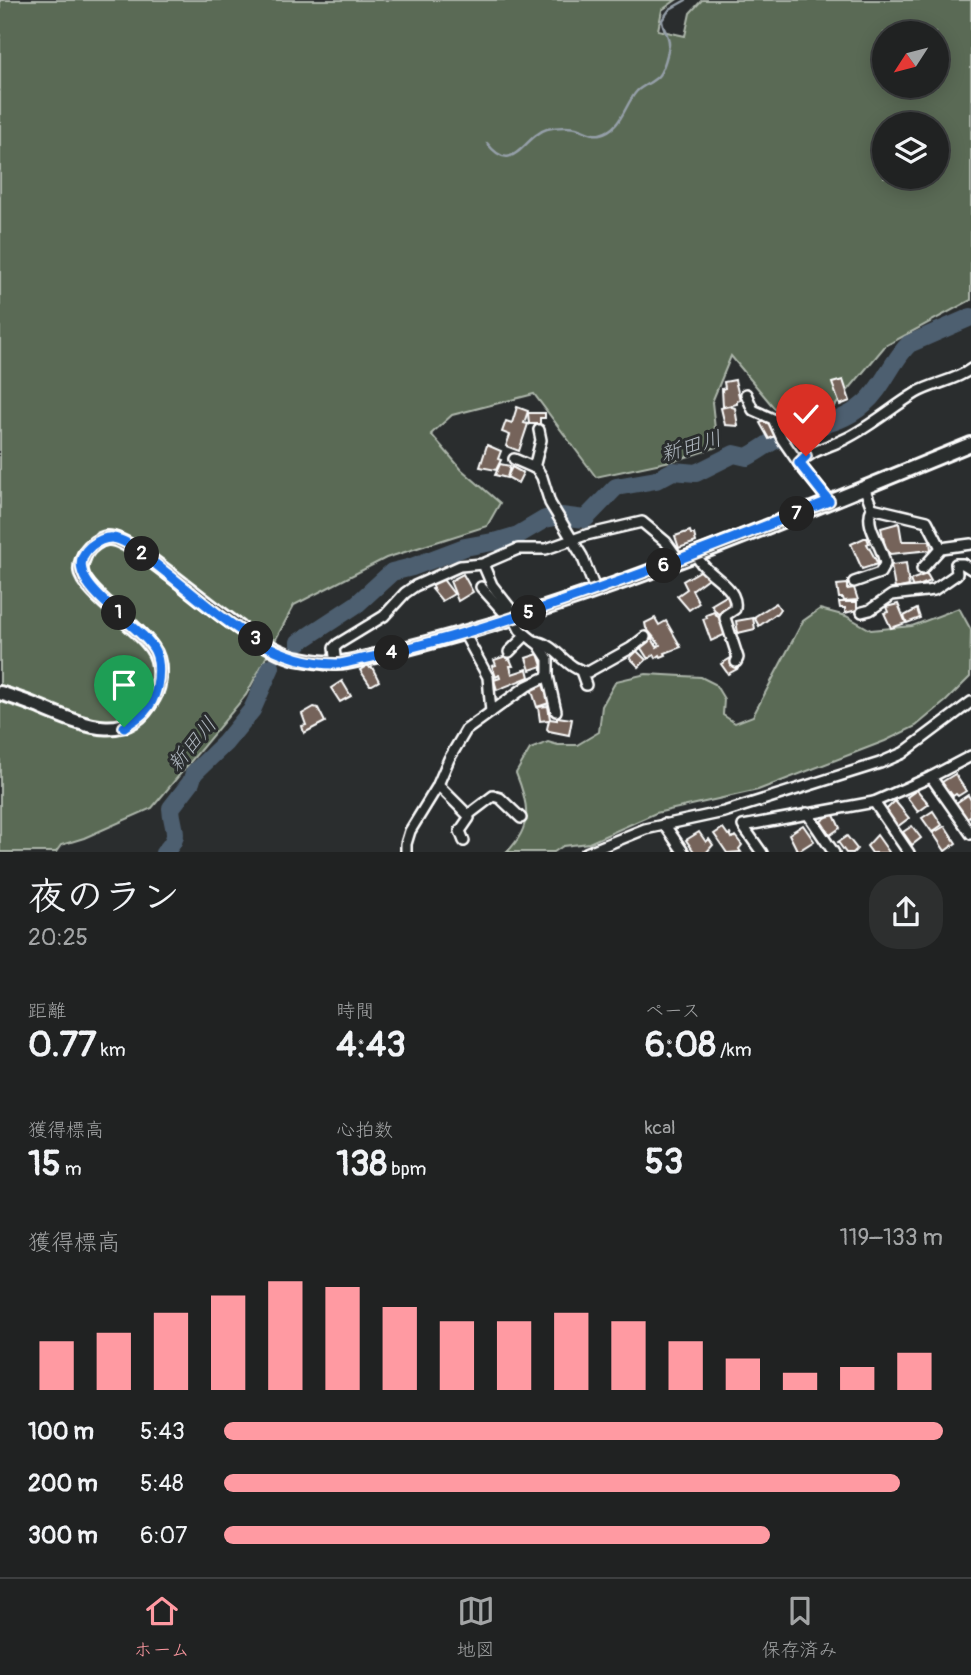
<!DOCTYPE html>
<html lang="ja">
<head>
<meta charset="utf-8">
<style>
	:root { --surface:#202222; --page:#2d2f2f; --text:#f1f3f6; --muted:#a2a4a5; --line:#3d3f40; --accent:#ff9aa2 }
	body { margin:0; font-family:Pangolin,"Klee One",sans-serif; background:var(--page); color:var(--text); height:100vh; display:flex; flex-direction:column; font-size:26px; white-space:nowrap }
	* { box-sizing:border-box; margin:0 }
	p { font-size:23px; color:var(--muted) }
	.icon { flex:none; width:38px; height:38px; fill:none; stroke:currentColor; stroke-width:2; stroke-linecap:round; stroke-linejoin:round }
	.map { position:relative; height:852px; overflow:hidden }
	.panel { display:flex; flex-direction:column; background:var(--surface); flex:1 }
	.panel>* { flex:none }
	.needle { width:46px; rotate:234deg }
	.controls { position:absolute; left:872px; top:21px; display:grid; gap:14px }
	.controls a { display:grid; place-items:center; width:77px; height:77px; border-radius:50%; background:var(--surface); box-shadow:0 4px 18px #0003,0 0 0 2px var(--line); font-size:35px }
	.pin { position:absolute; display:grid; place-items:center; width:60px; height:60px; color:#fff; margin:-72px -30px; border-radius:50% 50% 50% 0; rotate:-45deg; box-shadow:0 0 7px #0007 }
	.pin .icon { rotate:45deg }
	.km { position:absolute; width:35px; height:35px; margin:-18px; border-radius:50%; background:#222; color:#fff; font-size:19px; line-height:35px; text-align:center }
	.round { display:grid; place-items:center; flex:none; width:74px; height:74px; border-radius:28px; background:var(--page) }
	.head { display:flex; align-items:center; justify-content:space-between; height:119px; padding:0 28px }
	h1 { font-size:38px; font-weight:800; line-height:52px }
	.figures { display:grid; grid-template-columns:repeat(3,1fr); gap:10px; height:119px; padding:7px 28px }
	.figures div { display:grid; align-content:center }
	.figures b { font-size:35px; font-weight:800 }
	.figures small { font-size:19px; font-weight:400 }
	.figures p { font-size:19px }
	.chart { height:196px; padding:14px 28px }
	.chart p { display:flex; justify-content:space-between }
	.chart svg { width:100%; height:126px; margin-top:7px; stroke:var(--accent); stroke-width:6 }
	ul { padding:0 28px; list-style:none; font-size:23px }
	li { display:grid; grid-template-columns:112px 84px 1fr; align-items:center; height:52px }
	li i { height:18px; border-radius:9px; background:var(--accent) }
	.tab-bar { display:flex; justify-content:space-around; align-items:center; height:98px; border-top:2px solid var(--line); background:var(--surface); font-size:19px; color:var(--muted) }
	.tab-bar a { display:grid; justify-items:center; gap:4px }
	.tab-bar .on { color:var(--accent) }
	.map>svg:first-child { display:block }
	.green { fill:#5a6b54; stroke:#acb5aa; stroke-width:2; fill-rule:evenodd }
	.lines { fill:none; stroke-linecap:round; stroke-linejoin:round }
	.stream { stroke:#959fa9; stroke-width:2.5 }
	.river { stroke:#4e5f70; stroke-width:18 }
	.building { fill:#74645a; stroke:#fff; stroke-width:2 }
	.street-casing { stroke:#fff; stroke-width:14 }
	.secondary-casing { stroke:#fff; stroke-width:18 }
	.street { stroke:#2a2d2e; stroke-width:9 }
	.secondary { stroke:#2a2d2e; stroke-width:12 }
	.route-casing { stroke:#fff; stroke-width:14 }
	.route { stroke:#1a73e8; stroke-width:9 }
	.labels { text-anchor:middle; stroke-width:6; stroke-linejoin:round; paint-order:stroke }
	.water-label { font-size:21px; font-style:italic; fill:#afb7bf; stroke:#2a2d2e }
</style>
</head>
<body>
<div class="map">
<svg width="971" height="853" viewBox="0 0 971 853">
	<rect width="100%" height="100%" fill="#2a2d2e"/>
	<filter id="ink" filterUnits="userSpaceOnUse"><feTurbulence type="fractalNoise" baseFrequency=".0143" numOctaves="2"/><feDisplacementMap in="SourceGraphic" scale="14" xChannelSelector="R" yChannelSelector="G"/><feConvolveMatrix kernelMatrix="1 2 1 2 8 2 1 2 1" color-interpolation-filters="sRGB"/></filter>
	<g filter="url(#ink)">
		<g class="green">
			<path d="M0 0H676L662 10 658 30 685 36 690 13 702 0H971V300L885 346 834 407 785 421 731 356 712 402 717 447 680 459 596 477 534 394 452 415 431 434 462 470 500 503 487 526 386 558 294 605 246 695 152 808 84 838 61 845 56 852H0ZM884 33H936V86H884ZM884 124H936V177H884Z"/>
			<path d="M959 608 971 630 970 677 946 701 916 726 885 741 758 790 656 813 589 843 563 846 554 852H507C533 826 529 805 516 773L530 749 548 742 558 745H577L599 732 602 706 616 681 646 674 701 677 715 684 724 699 723 715 735 723 753 716 803 621 820 609 846 616 871 630 912 626Z"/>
		</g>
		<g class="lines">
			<path class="stream" d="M487 143C514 178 523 136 547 129 556 127 570 126 579 129 586 131 592 136 600 134 622 129 624 105 637 91 643 85 654 82 659 75 664 68 668 53 669 45 670 35 662 29 662 20L670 9 686 0"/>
			<g class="river">
				<path d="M299 642 357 604 392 572 412 567 465 547 498 541 518 535 545 519 561 516 585 519 616 487 656 480 673 471 696 473 734 454 747 457C760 451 770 441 784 436 811 426 841 425 864 404 883 388 891 362 909 344L971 317"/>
				<path d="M164 853C183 834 172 831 171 808L191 782 194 773 225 743 252 710 271 667"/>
			</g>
		</g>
		<g class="building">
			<polygon points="735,380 740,400 737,401 737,404 723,407 722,389 725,388 724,382"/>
			<polygon points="843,380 850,401 840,405 832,383"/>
			<polygon points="729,406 735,408 738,426 725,425 721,408"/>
			<polygon points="517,407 528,411 524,423 528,424 519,451 506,446 510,435 502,432 506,421 512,423"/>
			<polygon points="528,413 545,413 545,418 540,418 540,424 529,424"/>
			<polygon points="769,419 777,435 769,439 760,423"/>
			<polygon points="487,445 501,451 498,459 501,460 496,470 480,467"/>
			<polygon points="500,464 510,466 507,478 495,475"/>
			<polygon points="512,467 523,473 518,483 507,477"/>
			<polygon points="899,523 902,541 930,541 931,550 890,554 885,546 881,528"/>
			<polygon points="690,531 691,534 694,534 696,542 679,548 675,536"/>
			<polygon points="864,538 867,538 869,543 867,544 878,564 862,569 851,544"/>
			<polygon points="906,563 909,586 895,589 891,565"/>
			<polygon points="702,570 708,578 692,590 699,603 689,610 677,596 687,589 683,581"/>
			<polygon points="463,574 473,592 458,601 450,581"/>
			<polygon points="927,574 931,581 913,588 910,580"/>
			<polygon points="442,578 454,594 442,601 432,589 434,588 432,583"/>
			<polygon points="847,584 847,589 854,588 858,600 844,601 843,598 839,598 837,585"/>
			<polygon points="728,595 732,603 729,604 731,607 718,614 711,605"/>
			<polygon points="839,602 857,602 857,610 845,613 845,608 840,608"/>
			<polygon points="776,603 780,609 777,613 759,626 754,617"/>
			<polygon points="898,604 906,623 891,628 884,613 888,612 886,607"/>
			<polygon points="917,609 920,618 907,623 904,616"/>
			<polygon points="714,612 719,618 721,617 726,634 711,641 703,619 707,618 706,615"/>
			<polygon points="655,618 659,625 666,621 681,647 665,653 666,655 661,657 660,655 656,658 654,655 648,659 639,645 651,637 657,647 660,645 646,628 645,623"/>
			<polygon points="753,618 755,629 738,633 736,621"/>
			<polygon points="637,651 646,660 639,667 630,658"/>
			<polygon points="538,654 542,666 530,670 526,658"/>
			<polygon points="506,656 508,660 510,659 513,666 510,666 512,674 527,669 529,677 497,690 494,680 500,678 499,675 496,677 492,666 496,665 494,660"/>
			<polygon points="731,658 737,669 728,674 721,664"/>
			<polygon points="368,665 370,668 372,667 379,681 372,685 370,685 360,670"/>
			<polygon points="342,681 351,696 340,702 331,688"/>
			<polygon points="543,684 549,703 537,707 531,688"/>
			<polygon points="548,706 550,719 557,720 557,717 572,719 569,735 549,731 547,729 549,720 540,721 538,707"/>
			<polygon points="314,707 318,708 325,722 304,733 302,726 306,725 302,714"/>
			<polygon points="955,774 966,791 958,796 956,794 953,796 950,792 948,793 942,782"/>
			<polygon points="917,790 929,804 918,812 907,797"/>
			<polygon points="968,795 971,800 971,818 970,816 966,818 956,803"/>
			<polygon points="895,801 909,818 897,827 886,810"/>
			<polygon points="933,811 942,825 932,832 922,818"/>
			<polygon points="833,813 840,828 830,835 821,821"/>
			<polygon points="803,825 814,841 800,850 797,850 789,834"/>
			<polygon points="912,826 921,838 912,845 903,832"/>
			<polygon points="945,826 956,843 945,851 933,833"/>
			<polygon points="723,828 728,835 730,834 732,838 735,836 742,845 739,849 741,852 727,853 714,834"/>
			<polygon points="699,832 706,842 709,839 713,845 706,853 695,853 686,840"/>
			<polygon points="877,835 889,852 889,853 872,853 867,846"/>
			<polygon points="847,836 857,849 853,853 846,853 838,842"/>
		</g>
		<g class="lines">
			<defs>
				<g id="street">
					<polyline points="746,394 753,410 773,419 782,439 800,465 829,501"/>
					<polyline points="514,459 537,469 542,477 550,503 582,556 595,589"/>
					<path d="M799 463C813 449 830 447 847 438 871 426 893 407 916 393 933 383 955 381 971 369"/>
					<polyline points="534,468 541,440 539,430"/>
					<polyline points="872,508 927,521 941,548"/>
					<path d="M696 554C704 576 739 584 735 609L726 615 725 618 738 658 736 662"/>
					<polyline points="483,564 492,585 517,617"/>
					<polyline points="922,569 941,548 971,544"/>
					<path d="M854 582 880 573 885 564C883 545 863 526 872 508L864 487"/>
					<polyline points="481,587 510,619"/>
					<polyline points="862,612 870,610 892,595 934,590 957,574 956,564 963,564 971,569"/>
					<polyline points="514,618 520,630 539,645 548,659 548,676 556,711"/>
					<polyline points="464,633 488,677 491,712"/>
					<path d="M534 641C557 644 566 670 588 672L631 648 645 637"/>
					<polyline points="509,652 526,635"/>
					<polyline points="336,664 334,648 338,644 384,616 405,593 415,586 460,566 483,564 518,549 546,549 586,535 642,522 666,542 679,560"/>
					<polyline points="581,671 586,685"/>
					<polyline points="931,777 971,834"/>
					<polyline points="438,785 468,815 469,818 460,831 464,841"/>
					<polyline points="874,802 909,853"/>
					<polyline points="807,813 834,853"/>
					<polyline points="468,815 493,796 500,798 521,818"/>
					<polyline points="664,824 684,853"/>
					<polyline points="406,853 406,844 410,831 437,787 449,759 466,730 527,686 548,676"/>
					<polyline points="586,853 645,829 724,812 880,763 903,753 971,702"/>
					<polyline points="762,853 743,826 874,802 931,777 971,756"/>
				</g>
				<path id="secondary" d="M0 693C12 697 25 701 37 706 77 722 127 749 153 698 161 684 162 661 152 648 138 626 83 591 81 571 80 565 83 558 86 552 90 546 99 539 107 538 137 534 247 651 301 659 312 661 323 663 334 663 344 664 356 660 366 658 399 651 431 642 463 633 636 584 804 512 971 444"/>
			</defs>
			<use href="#street" class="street-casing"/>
			<use href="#secondary" class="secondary-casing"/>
			<use href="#street" class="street"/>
			<use href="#secondary" class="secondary"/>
		</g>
	</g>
	<g class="lines" filter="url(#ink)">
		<defs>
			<path id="route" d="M124 727C131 722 140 717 145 711 151 705 155 695 157 687 159 676 160 662 155 651 142 623 52 580 91 546 99 540 110 535 120 540 136 546 150 560 163 570 213 609 268 665 337 664 345 664 354 660 363 659 392 653 421 645 450 637 579 600 704 550 829 501L799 463 806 456"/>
		</defs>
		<use href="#route" class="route-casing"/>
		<use href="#route" class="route"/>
	</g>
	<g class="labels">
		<g class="water-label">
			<text transform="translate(691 446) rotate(-16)" y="7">新田川</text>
			<text transform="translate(192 744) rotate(-50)" y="7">新田川</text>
		</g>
	</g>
</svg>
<div class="controls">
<a><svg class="needle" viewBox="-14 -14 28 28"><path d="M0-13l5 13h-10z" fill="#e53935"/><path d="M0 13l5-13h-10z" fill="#a2a4a5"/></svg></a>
<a><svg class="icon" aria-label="layers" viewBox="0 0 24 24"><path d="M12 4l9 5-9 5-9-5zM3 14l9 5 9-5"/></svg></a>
</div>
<div class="pin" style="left:124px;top:727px;background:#1e9e55"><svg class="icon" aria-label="arrive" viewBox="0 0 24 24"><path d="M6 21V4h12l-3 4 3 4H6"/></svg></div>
<div class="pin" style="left:806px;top:456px;background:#d93025"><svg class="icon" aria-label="check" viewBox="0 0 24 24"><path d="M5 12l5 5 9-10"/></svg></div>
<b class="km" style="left:119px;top:613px">1</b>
<b class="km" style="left:142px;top:554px">2</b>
<b class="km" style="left:256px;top:639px">3</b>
<b class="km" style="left:392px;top:653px">4</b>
<b class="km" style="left:529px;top:613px">5</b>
<b class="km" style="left:664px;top:566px">6</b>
<b class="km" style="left:797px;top:514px">7</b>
</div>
<section class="panel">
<div class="head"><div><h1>夜のラン</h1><p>20:25</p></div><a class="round"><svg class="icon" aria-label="share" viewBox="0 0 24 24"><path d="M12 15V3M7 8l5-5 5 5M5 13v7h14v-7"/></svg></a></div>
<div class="figures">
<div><p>距離</p><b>0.77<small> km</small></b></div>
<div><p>時間</p><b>4:43</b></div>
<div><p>ペース</p><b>6:08<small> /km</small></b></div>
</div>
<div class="figures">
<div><p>獲得標高</p><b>15<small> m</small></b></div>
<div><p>心拍数</p><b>138<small> bpm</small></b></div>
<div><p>kcal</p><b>53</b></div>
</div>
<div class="chart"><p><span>獲得標高</span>119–133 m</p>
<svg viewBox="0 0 160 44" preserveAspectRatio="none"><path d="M5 44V27M15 44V24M25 44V17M35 44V11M45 44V6M55 44V8M65 44V15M75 44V20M85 44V20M95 44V17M105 44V20M115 44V27M125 44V33M135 44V38M145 44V36M155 44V31"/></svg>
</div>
<ul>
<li><b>100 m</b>5:43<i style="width:100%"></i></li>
<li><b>200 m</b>5:48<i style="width:94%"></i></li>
<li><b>300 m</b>6:07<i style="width:76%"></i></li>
</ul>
</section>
<nav class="tab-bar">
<a class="on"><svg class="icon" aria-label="home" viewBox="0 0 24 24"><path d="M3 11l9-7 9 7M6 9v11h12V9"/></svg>ホーム</a>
<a><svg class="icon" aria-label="map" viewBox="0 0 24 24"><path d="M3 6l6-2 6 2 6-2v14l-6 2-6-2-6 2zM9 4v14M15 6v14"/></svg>地図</a>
<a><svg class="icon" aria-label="saved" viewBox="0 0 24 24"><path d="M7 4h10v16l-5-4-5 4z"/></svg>保存済み</a>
</nav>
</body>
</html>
